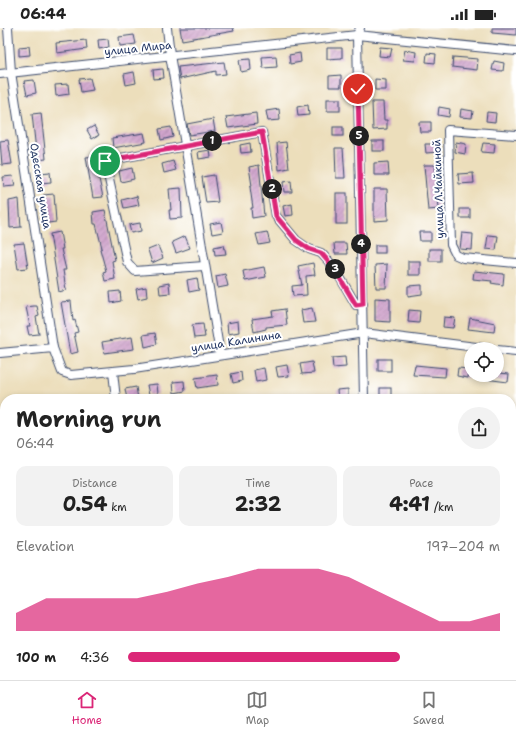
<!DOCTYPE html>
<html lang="en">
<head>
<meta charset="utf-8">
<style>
	:root { --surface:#fff; --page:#f2f2f2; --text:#222; --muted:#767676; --line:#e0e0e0; --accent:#db2777 }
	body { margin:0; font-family:"Shantell Sans",sans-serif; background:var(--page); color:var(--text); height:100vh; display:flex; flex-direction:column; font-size:15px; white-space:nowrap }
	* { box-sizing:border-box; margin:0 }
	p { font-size:13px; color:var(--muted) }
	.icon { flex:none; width:22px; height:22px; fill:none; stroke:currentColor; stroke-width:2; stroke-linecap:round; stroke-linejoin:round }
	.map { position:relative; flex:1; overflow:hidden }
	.drawer { position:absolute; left:0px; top:366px; width:516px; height:286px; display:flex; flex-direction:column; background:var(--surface); border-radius:16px 16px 0 0; box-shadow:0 2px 6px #0003 }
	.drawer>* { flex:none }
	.controls { position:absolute; left:464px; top:314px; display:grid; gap:8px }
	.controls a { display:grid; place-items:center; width:40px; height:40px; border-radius:50%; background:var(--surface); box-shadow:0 2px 6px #0003; font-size:20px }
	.pin { position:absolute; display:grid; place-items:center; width:34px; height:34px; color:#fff; margin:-17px; border:2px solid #fff; border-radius:50%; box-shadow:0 1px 4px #0007 }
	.km { position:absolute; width:20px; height:20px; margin:-10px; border-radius:50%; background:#222; color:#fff; font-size:11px; line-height:20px; text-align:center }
	.round { display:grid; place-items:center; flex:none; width:42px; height:42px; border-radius:21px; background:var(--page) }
	.overview { display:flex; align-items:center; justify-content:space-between; height:68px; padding:0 16px }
	h1 { font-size:22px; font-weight:700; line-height:30px }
	.metrics { display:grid; grid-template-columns:repeat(3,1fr); gap:6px; height:68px; padding:4px 16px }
	.metrics div { display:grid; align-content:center; border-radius:10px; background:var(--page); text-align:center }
	.metrics b { font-size:20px; font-weight:700 }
	.metrics small { font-size:11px; font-weight:400 }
	.metrics p { font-size:11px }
	.chart { height:112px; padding:8px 16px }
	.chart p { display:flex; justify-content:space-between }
	.chart svg { width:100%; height:72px; margin-top:4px; fill:var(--accent); opacity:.7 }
	ul { padding:0 16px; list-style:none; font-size:13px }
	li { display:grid; grid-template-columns:64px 48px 1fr; align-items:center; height:30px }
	li i { height:10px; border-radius:5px; background:var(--accent) }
	.status { display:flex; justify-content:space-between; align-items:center; height:28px; padding:0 20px; background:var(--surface); direction:ltr }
	.status svg { height:11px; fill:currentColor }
	.tabs { display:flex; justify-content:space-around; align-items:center; height:56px; border-top:1px solid var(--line); background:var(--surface); font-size:11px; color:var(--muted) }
	.tabs a { display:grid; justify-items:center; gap:2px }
	.tabs .current { color:var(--accent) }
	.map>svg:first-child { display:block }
	.building { fill:url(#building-hatch) }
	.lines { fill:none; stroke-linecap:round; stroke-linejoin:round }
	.minor-casing { stroke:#3a496c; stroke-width:10 }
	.minor { stroke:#fff; stroke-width:8 }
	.route-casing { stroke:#fff; stroke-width:8 }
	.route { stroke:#db2777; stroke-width:5 }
	.labels { text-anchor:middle; stroke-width:4; stroke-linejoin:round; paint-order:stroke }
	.street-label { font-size:11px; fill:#1b2f5e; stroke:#fff }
</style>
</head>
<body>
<div class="status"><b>06:44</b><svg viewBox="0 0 49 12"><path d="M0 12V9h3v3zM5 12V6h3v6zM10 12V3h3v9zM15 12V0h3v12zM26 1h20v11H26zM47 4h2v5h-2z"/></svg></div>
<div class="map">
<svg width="516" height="652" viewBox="0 0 516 652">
	<defs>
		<pattern id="building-hatch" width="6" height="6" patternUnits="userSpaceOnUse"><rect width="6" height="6" fill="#d0a4cc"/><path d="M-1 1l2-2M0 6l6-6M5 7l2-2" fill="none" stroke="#a886a9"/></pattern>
	</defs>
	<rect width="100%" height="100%" fill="#fff"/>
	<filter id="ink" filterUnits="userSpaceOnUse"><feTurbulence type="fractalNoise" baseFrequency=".025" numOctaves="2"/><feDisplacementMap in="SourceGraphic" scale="8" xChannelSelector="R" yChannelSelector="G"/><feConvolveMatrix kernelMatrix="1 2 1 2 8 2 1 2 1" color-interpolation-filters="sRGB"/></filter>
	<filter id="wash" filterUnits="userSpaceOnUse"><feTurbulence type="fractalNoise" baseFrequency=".012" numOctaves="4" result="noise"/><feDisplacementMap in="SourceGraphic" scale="16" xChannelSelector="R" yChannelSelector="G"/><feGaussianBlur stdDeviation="0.9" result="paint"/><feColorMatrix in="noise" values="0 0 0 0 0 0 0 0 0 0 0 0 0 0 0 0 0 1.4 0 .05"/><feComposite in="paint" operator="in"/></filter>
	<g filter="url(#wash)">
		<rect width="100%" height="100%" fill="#ecdebb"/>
		<g id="blocks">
			<g class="building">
				<polygon points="180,0 233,0 234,3 182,12"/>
				<polygon points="492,0 516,0 516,7 492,5"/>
				<polygon points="134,7 136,16 120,18 119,9"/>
				<polygon points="108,11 109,19 99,21 98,12"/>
				<polygon points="86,12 87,21 57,25 56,15"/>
				<polygon points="29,18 30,27 19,28 19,19"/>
				<polygon points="380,19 392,20 390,29 379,28"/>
				<polygon points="327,20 342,20 342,30 327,31"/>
				<polygon points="405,22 416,24 415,33 403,32"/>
				<polygon points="300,25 301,34 290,36 289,27"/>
				<polygon points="427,25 436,26 435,35 426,34"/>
				<polygon points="276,28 277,39 263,40 262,29"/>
				<polygon points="453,29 478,31 477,42 452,39"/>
				<polygon points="250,31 251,42 241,44 239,32"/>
				<polygon points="494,33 504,35 503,43 492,42"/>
				<polygon points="224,34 226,46 216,47 216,43 180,51 178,39"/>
				<polygon points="163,41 164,50 154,51 153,42"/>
				<polygon points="134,44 136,55 126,57 124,46"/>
				<polygon points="341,47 341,59 329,59 329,48"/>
				<polygon points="90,50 93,62 81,64 79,51"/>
				<polygon points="375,51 386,52 386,62 375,62"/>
				<polygon points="34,52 36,65 27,67 24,53"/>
				<polygon points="68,56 69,66 56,68 55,57"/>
				<rect x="327" y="71" width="13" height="12"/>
				<polygon points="372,74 383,74 384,92 387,92 387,101 373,102"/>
				<polygon points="308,77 309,87 298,88 297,79"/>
				<polygon points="439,79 450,81 449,89 438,87"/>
				<polygon points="279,81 280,92 268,93 266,83"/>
				<polygon points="461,81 473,83 472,90 460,89"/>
				<polygon points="487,84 496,85 495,94 486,93"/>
				<polygon points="41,85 46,131 37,132 32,86"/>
				<polygon points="256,85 257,96 228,100 226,89"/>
				<polygon points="213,91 215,103 189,107 187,96"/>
				<polygon points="419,94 431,94 431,104 420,104"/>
				<polygon points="94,98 99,107 92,111 87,102"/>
				<polygon points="171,99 173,109 161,112 159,101"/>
				<rect x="333" y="99" width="10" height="9"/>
				<polygon points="144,105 146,114 113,120 112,110"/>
				<polygon points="8,112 12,136 2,137 0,113"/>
				<rect x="372" y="113" width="12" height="10"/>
				<polygon points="286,114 289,140 279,142 277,115"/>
				<polygon points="456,114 466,116 465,126 455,124"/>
				<polygon points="250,115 251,124 241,125 240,117"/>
				<polygon points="483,115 495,116 494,125 481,124"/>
				<polygon points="425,116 437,116 438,124 426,125"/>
				<polygon points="335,120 343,120 345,150 336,150"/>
				<polygon points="210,122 211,129 199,131 198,124"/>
				<polygon points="97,128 99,142 97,142 103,169 93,170 86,129"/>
				<polygon points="173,133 176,142 164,145 162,136"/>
				<polygon points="388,134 389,147 374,147 374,135"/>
				<polygon points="259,137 264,188 252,190 251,180 253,180 250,159 252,158 249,139"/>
				<polygon points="424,137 435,137 439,181 428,182"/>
				<polygon points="132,140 134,151 121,154 119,143"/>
				<polygon points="50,144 51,154 41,155 40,145"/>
				<polygon points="473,145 474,155 459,156 458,146"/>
				<polygon points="214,147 218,174 206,175 202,149"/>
				<polygon points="13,148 15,158 4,159 3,149"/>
				<polygon points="291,153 292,164 284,164 283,154"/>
				<polygon points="181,160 182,190 170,191 169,182 171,182 169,161"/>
				<polygon points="374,161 387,161 388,192 374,193"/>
				<rect x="336" y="165" width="11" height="31"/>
				<polygon points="54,166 56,194 48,195 43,167"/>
				<polygon points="137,168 139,177 124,180 122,172"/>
				<polygon points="19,171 21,199 10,200 9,173"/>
				<polygon points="292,176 293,187 285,188 283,178"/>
				<rect x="460" y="181" width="10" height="9"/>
				<polygon points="105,182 115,232 112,233 115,251 105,253 103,244 106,243 100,221 102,220 96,196 94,196 93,184"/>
				<polygon points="221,194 223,204 212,206 210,196"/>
				<polygon points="140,195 141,203 131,205 129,197"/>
				<polygon points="60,204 63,221 61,221 66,242 63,242 66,262 59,264 50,206"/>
				<polygon points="267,204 270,215 259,217 256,206"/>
				<polygon points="419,204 431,204 431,213 420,213"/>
				<polygon points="462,205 473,206 472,222 460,221"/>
				<polygon points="488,207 498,208 496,222 486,221"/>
				<polygon points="185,208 190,220 176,225 172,214"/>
				<polygon points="24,215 28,240 18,241 14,216"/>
				<polygon points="334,215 346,215 347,226 335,226"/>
				<polygon points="224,217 226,226 215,227 214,219"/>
				<rect x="375" y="217" width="10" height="8"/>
				<polygon points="158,218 163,230 152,235 148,222"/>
				<rect x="429" y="221" width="12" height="12"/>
				<rect x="408" y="233" width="12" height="14"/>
				<polygon points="313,235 315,247 306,248 307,267 293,268 292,258 302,257 298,238"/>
				<polygon points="387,236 386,260 376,260 375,237"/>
				<polygon points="264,239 266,249 245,253 243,243"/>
				<polygon points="474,243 504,246 503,257 491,255 492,253 473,251"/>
				<polygon points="225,246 228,258 218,260 216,248"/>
				<polygon points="197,250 199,262 189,264 187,252"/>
				<polygon points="169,255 170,265 160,266 159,257"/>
				<polygon points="422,257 422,266 408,268 408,258"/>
				<polygon points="146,259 147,269 138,271 136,261"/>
				<polygon points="120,263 121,273 111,275 110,264"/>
				<polygon points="375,270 390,271 390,294 375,293"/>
				<polygon points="71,273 73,293 75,292 78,304 74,305 78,324 70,326 61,274"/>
				<polygon points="34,278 37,278 39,288 36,289 39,306 29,307 27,298 30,298 26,279"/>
				<polygon points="312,280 315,294 303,295 301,282"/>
				<polygon points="285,281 287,297 266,299 266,301 254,304 252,291 273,288 272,283"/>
				<polygon points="409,282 420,283 419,295 408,294"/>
				<polygon points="444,289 455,290 453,300 443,299"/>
				<polygon points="470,290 495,295 494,304 468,301"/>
				<polygon points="238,293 239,304 228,306 227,295"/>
				<polygon points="203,296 205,309 194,310 192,297"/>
				<polygon points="155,305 157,316 145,319 143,307"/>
				<polygon points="132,309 134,321 104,325 102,314"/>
				<polygon points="345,329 346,339 333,340 332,330"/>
				<rect x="378" y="331" width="13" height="12"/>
				<polygon points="312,334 314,345 302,346 300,336"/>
				<polygon points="287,337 289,348 278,349 276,339"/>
				<polygon points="415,337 446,340 445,349 413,347"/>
				<polygon points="264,340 266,352 256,354 254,342"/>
				<polygon points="458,340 469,341 468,350 457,348"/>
				<polygon points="241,344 242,353 233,355 231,346"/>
				<polygon points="499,345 509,346 508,354 485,351 485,347 498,347"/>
				<polygon points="217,347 218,357 197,360 195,350"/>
				<polygon points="184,353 185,363 174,365 173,354"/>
				<polygon points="157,356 158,366 149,367 147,357"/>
				<polygon points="136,359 138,371 127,371 125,361"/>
				<rect x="380" y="360" width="11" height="11"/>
				<polygon points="348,361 348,371 338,371 337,362"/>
			</g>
		</g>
	</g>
	<g filter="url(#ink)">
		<use href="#blocks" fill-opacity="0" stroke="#3a496c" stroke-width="1"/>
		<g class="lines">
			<defs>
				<g id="minor">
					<polyline points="8,0 11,44 53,320"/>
					<polyline points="167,0 170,27 220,326"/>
					<polyline points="360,0 357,7 364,371"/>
					<polyline points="0,46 357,7 516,23"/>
					<polyline points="516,107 448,102 451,217 456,227 463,230 516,235"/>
					<polyline points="204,238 135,243 127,234 105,133 262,104 276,188 296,212 309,221 321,225 334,239 356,277 363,276"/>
					<polyline points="497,322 516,324"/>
					<polyline points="0,325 53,320 62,344 71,347 134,341 364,305 492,321"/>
					<polyline points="113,344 116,371"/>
					<polyline points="511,411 516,411"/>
					<polyline points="0,436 5,449"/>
					<polyline points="511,492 516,492"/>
					<polyline points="511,583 516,584"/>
					<polyline points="91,647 93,652"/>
					<polyline points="143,652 152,647"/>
				</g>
			</defs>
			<use href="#minor" class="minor-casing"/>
			<use href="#minor" class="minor"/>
		</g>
	</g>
	<g class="lines" filter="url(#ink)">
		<defs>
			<polyline id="route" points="105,133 262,104 276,188 296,212 309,221 321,225 334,240 356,277 363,276 358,61"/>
		</defs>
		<use href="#route" class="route-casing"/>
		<use href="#route" class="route"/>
	</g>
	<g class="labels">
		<g class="street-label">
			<text transform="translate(138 20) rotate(-6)" y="4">улица Мира</text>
			<text transform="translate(41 158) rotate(81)" y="4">Одесская улица</text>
			<text transform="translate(438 161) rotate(-92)" y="4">улица Л.Чайкиной</text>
			<text transform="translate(236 313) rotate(-9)" y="4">улица Калинина</text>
		</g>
	</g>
</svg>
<div class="controls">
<a><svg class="icon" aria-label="locate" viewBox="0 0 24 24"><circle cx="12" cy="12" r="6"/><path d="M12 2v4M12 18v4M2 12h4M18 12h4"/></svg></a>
</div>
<div class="pin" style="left:105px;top:133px;background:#1e9e55"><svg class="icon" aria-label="arrive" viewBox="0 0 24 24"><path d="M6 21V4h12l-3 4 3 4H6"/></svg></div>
<div class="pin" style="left:358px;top:61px;background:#d93025"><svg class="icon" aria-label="check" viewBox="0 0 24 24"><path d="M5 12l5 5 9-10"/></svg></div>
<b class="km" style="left:212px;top:113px">1</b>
<b class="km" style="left:272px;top:161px">2</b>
<b class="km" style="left:335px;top:241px">3</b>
<b class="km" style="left:361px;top:216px">4</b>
<b class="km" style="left:359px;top:108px">5</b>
<section class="drawer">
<div class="overview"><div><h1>Morning run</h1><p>06:44</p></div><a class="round"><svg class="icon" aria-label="share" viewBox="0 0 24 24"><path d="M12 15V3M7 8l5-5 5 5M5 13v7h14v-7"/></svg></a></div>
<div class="metrics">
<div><p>Distance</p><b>0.54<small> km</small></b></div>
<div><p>Time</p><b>2:32</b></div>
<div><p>Pace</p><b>4:41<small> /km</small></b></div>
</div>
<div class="chart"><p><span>Elevation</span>197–204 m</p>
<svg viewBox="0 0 160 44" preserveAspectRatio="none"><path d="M0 44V33L10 24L20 24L30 24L40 24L50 20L60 15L70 11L80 6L90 6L100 6L110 11L120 20L130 29L140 38L150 38L160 33V44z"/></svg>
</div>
<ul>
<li><b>100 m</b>4:36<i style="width:73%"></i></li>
</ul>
</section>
</div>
<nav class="tabs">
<a class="current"><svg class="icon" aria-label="home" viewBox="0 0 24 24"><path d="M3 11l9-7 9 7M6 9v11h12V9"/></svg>Home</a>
<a><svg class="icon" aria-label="map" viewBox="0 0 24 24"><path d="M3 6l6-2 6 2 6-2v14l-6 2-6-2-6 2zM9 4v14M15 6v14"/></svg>Map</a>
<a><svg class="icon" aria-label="saved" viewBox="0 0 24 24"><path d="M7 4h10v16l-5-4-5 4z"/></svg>Saved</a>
</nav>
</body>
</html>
